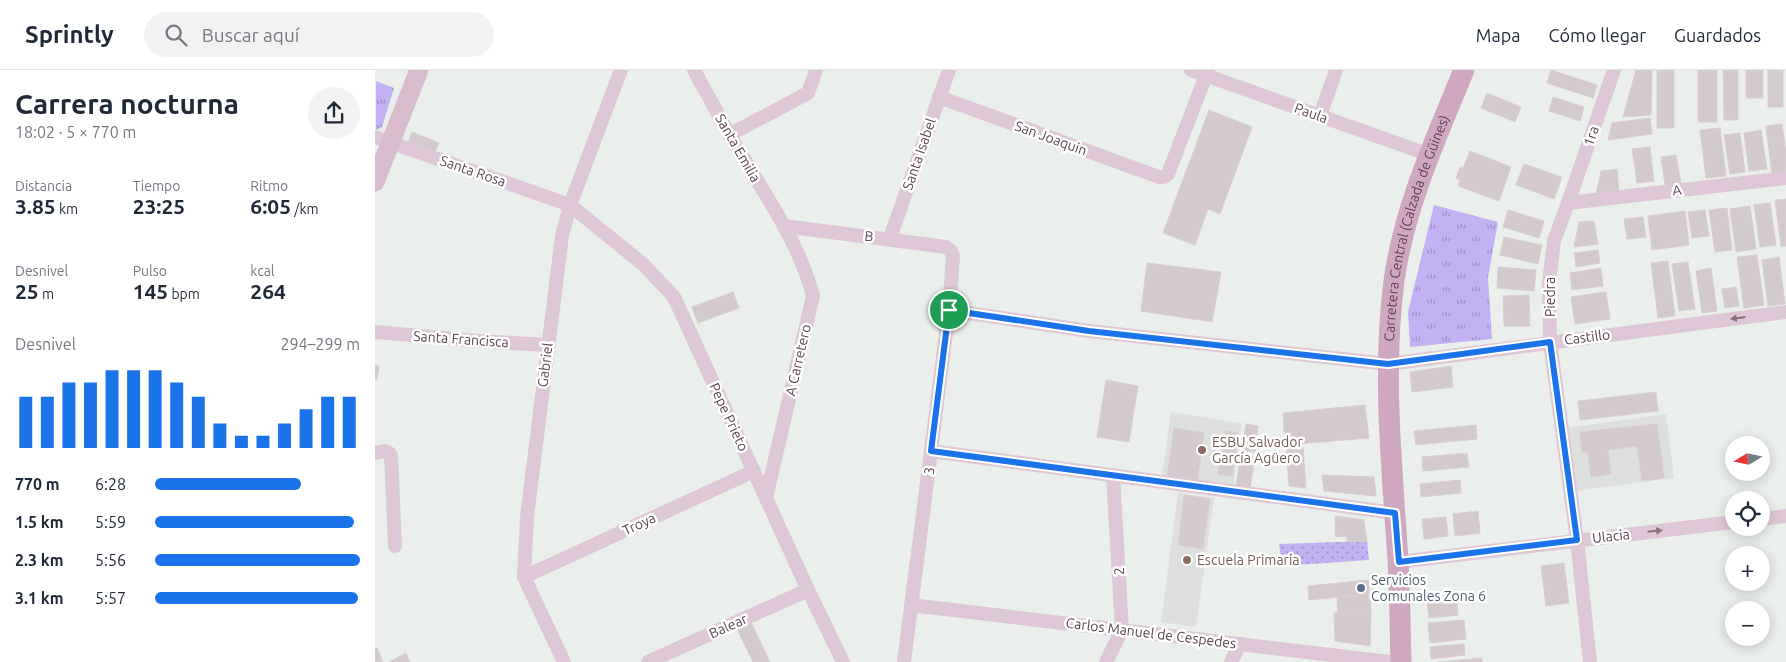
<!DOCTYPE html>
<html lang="es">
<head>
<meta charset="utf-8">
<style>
	:root { --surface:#fff; --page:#f2f2f3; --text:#1f2937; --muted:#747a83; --line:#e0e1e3; --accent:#1a73e8 }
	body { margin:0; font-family:Ubuntu,sans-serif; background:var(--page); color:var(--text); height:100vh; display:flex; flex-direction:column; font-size:19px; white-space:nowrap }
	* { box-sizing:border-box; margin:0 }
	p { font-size:16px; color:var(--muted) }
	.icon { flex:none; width:28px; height:28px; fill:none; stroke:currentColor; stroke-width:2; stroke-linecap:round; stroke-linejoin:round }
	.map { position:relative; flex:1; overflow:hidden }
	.sheet { display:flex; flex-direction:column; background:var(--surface); width:375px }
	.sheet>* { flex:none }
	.needle { width:32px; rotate:260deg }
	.buttons { position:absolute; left:1350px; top:366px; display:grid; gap:10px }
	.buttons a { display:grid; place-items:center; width:45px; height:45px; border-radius:50%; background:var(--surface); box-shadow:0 2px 12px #0003; font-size:25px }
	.pin { position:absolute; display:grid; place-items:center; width:42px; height:42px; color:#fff; margin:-21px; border:2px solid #fff; border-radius:50%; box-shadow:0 1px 5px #0007 }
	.round { display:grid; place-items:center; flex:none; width:52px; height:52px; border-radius:26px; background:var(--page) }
	.overview { display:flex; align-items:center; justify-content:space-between; height:85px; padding:0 15px }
	h1 { font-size:28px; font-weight:700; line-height:38px }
	.metrics { display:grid; grid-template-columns:repeat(3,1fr); gap:8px; height:85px; padding:5px 15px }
	.metrics div { display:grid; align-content:center }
	.metrics b { font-size:21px; font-weight:700 }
	.metrics small { font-size:14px; font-weight:400 }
	.metrics p { font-size:14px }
	.chart { height:140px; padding:10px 15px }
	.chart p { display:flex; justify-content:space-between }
	.chart svg { width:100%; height:90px; margin-top:5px; stroke:var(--accent); stroke-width:6 }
	ul { padding:0 15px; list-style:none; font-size:16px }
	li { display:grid; grid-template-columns:80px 60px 1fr; align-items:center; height:38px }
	li i { height:12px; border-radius:6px; background:var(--accent) }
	header { display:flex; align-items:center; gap:30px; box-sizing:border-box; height:70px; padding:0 25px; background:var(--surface); border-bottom:1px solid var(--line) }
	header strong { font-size:24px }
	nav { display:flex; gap:28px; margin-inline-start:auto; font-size:18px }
	.search { width:350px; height:45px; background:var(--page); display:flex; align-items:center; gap:12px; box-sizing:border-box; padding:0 18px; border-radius:28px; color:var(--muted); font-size:19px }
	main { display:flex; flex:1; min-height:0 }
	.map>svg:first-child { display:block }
	.education { fill:#dde0dc }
	.grass { fill:url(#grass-tufts) }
	.park { fill:url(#park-dots) }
	.building { fill:#d4cace; stroke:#d8ced3 }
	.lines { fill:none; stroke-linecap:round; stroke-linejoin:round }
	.minor { stroke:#dec7d6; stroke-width:14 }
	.secondary { stroke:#d8bbcd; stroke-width:19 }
	.primary { stroke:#cfa7c0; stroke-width:21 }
	.oneway { fill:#897180 }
	.route-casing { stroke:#fff; stroke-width:10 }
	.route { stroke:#1a73e8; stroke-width:6 }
	.education-dot { fill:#8d6e63; stroke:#fff; stroke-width:2 }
	.service-dot { fill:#5c6f8a; stroke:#fff; stroke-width:2 }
	.labels { text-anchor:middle; stroke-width:5; stroke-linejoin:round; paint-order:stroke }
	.street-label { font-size:14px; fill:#5b4252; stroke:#fff }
	.education-label { font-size:14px; fill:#785e54; stroke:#fff; text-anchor:start }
	.service-label { font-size:14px; fill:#4e5e75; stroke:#fff; text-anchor:start }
</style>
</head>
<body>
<header>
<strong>Sprintly</strong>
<div class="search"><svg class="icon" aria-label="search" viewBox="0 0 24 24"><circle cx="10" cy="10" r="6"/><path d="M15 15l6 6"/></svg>Buscar aquí</div>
<nav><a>Mapa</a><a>Cómo llegar</a><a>Guardados</a></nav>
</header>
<main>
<section class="sheet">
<div class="overview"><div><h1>Carrera nocturna</h1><p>18:02 · 5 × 770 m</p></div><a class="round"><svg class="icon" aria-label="share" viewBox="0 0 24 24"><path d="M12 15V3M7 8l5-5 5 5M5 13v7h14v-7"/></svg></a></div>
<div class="metrics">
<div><p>Distancia</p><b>3.85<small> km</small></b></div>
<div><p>Tiempo</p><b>23:25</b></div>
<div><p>Ritmo</p><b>6:05<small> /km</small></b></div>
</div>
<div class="metrics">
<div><p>Desnivel</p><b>25<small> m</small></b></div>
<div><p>Pulso</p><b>145<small> bpm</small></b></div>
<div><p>kcal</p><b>264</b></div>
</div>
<div class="chart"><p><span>Desnivel</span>294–299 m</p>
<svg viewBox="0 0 160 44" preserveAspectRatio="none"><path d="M5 44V19M15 44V19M25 44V12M35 44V12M45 44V6M55 44V6M65 44V6M75 44V12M85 44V19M95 44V32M105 44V38M115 44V38M125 44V32M135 44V25M145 44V19M155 44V19"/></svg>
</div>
<ul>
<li><b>770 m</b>6:28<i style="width:71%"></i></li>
<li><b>1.5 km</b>5:59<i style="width:97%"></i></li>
<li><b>2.3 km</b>5:56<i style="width:100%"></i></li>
<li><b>3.1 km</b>5:57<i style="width:99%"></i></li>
</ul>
</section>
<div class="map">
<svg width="1411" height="592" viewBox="0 0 1411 592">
	<defs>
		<pattern id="grass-tufts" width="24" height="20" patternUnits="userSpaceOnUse" patternTransform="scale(1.25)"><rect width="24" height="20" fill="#c2b2f4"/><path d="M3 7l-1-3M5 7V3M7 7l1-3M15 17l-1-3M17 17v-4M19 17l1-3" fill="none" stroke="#a192c8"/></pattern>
		<pattern id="park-dots" width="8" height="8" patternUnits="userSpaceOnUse" patternTransform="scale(1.25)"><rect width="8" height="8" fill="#c2b2f4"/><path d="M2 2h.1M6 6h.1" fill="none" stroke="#a192c8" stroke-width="1.8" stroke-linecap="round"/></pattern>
	</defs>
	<rect width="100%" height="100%" fill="#ebefeb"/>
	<g class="education">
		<polygon points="796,342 867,353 858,417 787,407"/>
		<polygon points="1291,344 1299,408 1199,421 1191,358"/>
		<polygon points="803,423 839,428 821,557 786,552"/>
	</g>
	<g class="grass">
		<polygon points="1,11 19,18 7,57 1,60"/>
		<polygon points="1059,135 1123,152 1113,207 1117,269 1035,277 1033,242"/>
	</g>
	<polygon class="park" points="992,471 994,490 907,496 904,474"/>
	<g class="building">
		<polygon points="1176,0 1222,15 1218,28 1172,13"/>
		<polygon points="1261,0 1277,0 1276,45 1248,47"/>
		<rect x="1282" y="0" width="17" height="58"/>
		<rect x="1323" y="0" width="19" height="52"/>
		<polygon points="1348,0 1363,0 1363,50 1349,50"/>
		<rect x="1371" y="0" width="17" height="28"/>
		<rect x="1393" y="0" width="15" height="37"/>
		<polygon points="1112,23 1146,37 1140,52 1106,38"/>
		<polygon points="1178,27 1209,37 1205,51 1174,41"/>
		<polygon points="834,40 877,57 845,144 833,139 820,175 788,163"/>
		<polygon points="1275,48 1277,64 1233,70 1237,53"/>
		<polygon points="1407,54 1411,84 1411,102 1397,104 1391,56"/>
		<polygon points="1345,58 1351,106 1331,108 1325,60"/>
		<polygon points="1386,60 1392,99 1374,101 1369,63"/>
		<polygon points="37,62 64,73 59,84 33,73"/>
		<polygon points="1365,63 1370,102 1355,104 1349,65"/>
		<polygon points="1275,77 1279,111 1262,113 1257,79"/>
		<polygon points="1095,81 1136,97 1124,131 1083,116 1085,110 1081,108 1085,97 1088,98"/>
		<polygon points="1301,85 1306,113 1290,115 1286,87"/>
		<polygon points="1149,94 1187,107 1179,129 1141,115"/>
		<polygon points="1242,99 1244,122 1221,124 1226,101"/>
		<polygon points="1411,129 1411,176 1406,176 1400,130"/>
		<polygon points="1395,133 1401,175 1385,177 1379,135"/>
		<polygon points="1375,136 1381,179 1361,182 1355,139"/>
		<polygon points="1352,138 1357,180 1340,182 1334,140"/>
		<polygon points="1133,140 1169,151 1164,168 1128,157"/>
		<polygon points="1330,140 1334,166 1317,168 1313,142"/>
		<polygon points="1310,141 1314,175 1277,180 1273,146"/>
		<polygon points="1268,147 1271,167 1252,169 1249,149"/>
		<polygon points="1219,151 1223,174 1199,177 1204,152"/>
		<polygon points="1129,167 1167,175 1163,194 1125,185"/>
		<polygon points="1223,180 1225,193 1201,197 1199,183"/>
		<polygon points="1382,185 1389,235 1369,238 1362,187"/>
		<polygon points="1404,187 1410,234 1393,236 1387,190"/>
		<polygon points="1293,191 1300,246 1283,248 1276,193"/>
		<polygon points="1313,192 1320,239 1304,241 1297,194"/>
		<polygon points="772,193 846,202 837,252 766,241"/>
		<polygon points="1123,197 1161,200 1159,221 1122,218"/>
		<polygon points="1226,198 1228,216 1197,220 1195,203"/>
		<polygon points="1336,198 1342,241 1327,243 1321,201"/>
		<polygon points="1361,217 1364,236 1350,238 1347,219"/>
		<polygon points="358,222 364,238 323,253 317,237"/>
		<polygon points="1231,222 1235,249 1200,254 1196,227"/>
		<polygon points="1154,225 1155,256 1129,256 1128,226"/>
		<polygon points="0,295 4,296 2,310 0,309"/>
		<polygon points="1076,296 1078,317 1037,322 1035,302"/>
		<polygon points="731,310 763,316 754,372 722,367"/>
		<polygon points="1281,322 1283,341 1205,350 1203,331"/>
		<polygon points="990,335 994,368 910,375 908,343"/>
		<polygon points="871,354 883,356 880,382 867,380"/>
		<polygon points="1282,354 1289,408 1267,411 1262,376 1233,380 1236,404 1216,407 1213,382 1207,383 1205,362"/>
		<polygon points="1101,355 1102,369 1041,375 1039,361"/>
		<polygon points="799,358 829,363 822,412 792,407"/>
		<polygon points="850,361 863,363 857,406 843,404"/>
		<polygon points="928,377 931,418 914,416 911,379"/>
		<polygon points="1092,383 1094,397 1048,401 1047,387"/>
		<polygon points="866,385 880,387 875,419 861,416"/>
		<polygon points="947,405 999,407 1001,426 949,421"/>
		<polygon points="1085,410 1086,423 1046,427 1045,414"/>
		<polygon points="809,425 835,429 828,479 803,475"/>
		<polygon points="1103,441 1105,463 1080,466 1078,444"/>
		<polygon points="960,446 989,450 992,471 972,472 972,467 960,466"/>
		<polygon points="1071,447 1073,466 1049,469 1047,449"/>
		<polygon points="1189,493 1194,533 1171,536 1166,496"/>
		<polygon points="993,510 995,524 934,530 933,516"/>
		<polygon points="995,524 996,539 963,543 962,528"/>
		<polygon points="1082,529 1083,545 1054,548 1052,532"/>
		<polygon points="996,539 995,576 960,571 959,543"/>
		<polygon points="1089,550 1091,569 1055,573 1053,553"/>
		<polygon points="376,552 395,592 378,592 362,559"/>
		<polygon points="1089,574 1090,585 1056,589 1055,577"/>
		<polygon points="2,578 8,592 0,592 0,579"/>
		<polygon points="31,583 35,592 14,592"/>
		<polygon points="1107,588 1107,592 1063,592"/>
	</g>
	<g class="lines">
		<g class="minor">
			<path d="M319 0C335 29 350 58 368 87 394 131 425 175 438 226L391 428"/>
			<polyline points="816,0 1055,85"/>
			<polyline points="564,27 784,107 789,107 793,104 833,0"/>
			<polyline points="945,46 961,0"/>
			<polyline points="354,65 433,23 441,0"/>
			<polyline points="0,67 195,135 269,195 299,227 433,520 468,592"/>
			<polyline points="1193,133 1411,108"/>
			<polyline points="409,156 571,177 576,181 578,186 574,240 529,592"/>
			<polyline points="515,168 574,0"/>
			<polyline points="574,240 714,261 1013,294 1411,242"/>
			<polyline points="0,262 104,271 173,275"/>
			<polyline points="556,381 1020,443"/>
			<polyline points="0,383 10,381 14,383 16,386 20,476"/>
			<polyline points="1386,449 1411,446"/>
			<polyline points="1023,492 1359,452"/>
			<polyline points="149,507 379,401"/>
			<polyline points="536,535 1015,592"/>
			<polyline points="189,592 149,507 152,447 187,166 195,135 246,0"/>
			<polyline points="273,592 433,520"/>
			<polyline points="731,592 747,560 738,405"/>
			<polyline points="856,592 865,574"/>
			<polyline points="1215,592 1202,470 1175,272 1174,212 1179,171 1193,133 1239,0"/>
		</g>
		<polyline class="secondary" points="0,112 44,0"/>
		<path class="primary" id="s1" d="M1026 592C1025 558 1025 524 1023 490 1017 397 1007 304 1019 211 1029 138 1061 68 1089 0"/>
	</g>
	<defs><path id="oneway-solid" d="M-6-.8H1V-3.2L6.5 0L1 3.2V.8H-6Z" transform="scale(1.25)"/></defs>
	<g class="oneway">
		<use href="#oneway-solid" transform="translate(1363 248) rotate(173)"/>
		<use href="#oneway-solid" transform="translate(1280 461) rotate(-6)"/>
	</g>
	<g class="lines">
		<defs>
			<polygon id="route" points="574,240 714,261 1013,294 1175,272 1202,470 1024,492 1020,443 556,381"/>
		</defs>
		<use href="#route" class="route-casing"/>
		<use href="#route" class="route"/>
	</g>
	<g class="education-dot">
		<circle cx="827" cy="380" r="5"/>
		<circle cx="812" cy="490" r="5"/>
	</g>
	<circle class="service-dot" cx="986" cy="518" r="5"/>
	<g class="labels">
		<g class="street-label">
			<text transform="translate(936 43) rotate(20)" y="5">Paula</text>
			<text transform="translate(1216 66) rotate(-71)" y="5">1ra</text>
			<text transform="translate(676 68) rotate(20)" y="5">San Joaquin</text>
			<text transform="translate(363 78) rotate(60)" y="5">Santa Emilia</text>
			<text transform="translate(544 84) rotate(-71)" y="5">Santa Isabel</text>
			<text transform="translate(98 101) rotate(19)" y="5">Santa Rosa</text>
			<text transform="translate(1302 120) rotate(-7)" y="5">A</text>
			<text dy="5" stroke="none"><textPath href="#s1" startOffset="438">Carretera Central (Calzada de Güines)</textPath></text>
			<text transform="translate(494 166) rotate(7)" y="5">B</text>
			<text transform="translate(1175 227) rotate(-90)" y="5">Piedra</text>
			<text transform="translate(1212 267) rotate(-7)" y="5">Castillo</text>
			<text transform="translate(86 269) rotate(4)" y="5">Santa Francisca</text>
			<text transform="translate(423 290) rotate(-77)" y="5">A Carretero</text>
			<text transform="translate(170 295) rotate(-83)" y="5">Gabriel</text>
			<text transform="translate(354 347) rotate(65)" y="5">Pepe Prieto</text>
			<text transform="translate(554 401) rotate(-82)" y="5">3</text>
			<text transform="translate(264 454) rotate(-25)" y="5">Troya</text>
			<text transform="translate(1236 466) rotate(-6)" y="5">Ulacia</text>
			<text transform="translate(744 501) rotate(-93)" y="5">2</text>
			<text transform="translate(353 556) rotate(-24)" y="5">Balear</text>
			<text transform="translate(776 563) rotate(7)" y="5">Carlos Manuel de Cespedes</text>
		</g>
		<g class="education-label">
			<text x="837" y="377">ESBU Salvador<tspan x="837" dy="16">García Agüero</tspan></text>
			<text x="822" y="495">Escuela Primaria</text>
		</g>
		<g class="service-label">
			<text x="996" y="515">Servicios<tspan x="996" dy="16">Comunales Zona 6</tspan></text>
		</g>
	</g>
</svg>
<div class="buttons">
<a><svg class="needle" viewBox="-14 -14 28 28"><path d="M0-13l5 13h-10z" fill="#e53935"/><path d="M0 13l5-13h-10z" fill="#747a83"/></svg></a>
<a><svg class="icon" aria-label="locate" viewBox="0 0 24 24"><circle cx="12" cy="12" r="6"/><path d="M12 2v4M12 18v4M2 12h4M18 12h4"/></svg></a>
<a>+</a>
<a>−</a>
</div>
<div class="pin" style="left:574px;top:240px;background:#1e9e55"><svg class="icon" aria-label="arrive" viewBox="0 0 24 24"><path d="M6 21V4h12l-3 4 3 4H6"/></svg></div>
</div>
</main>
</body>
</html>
